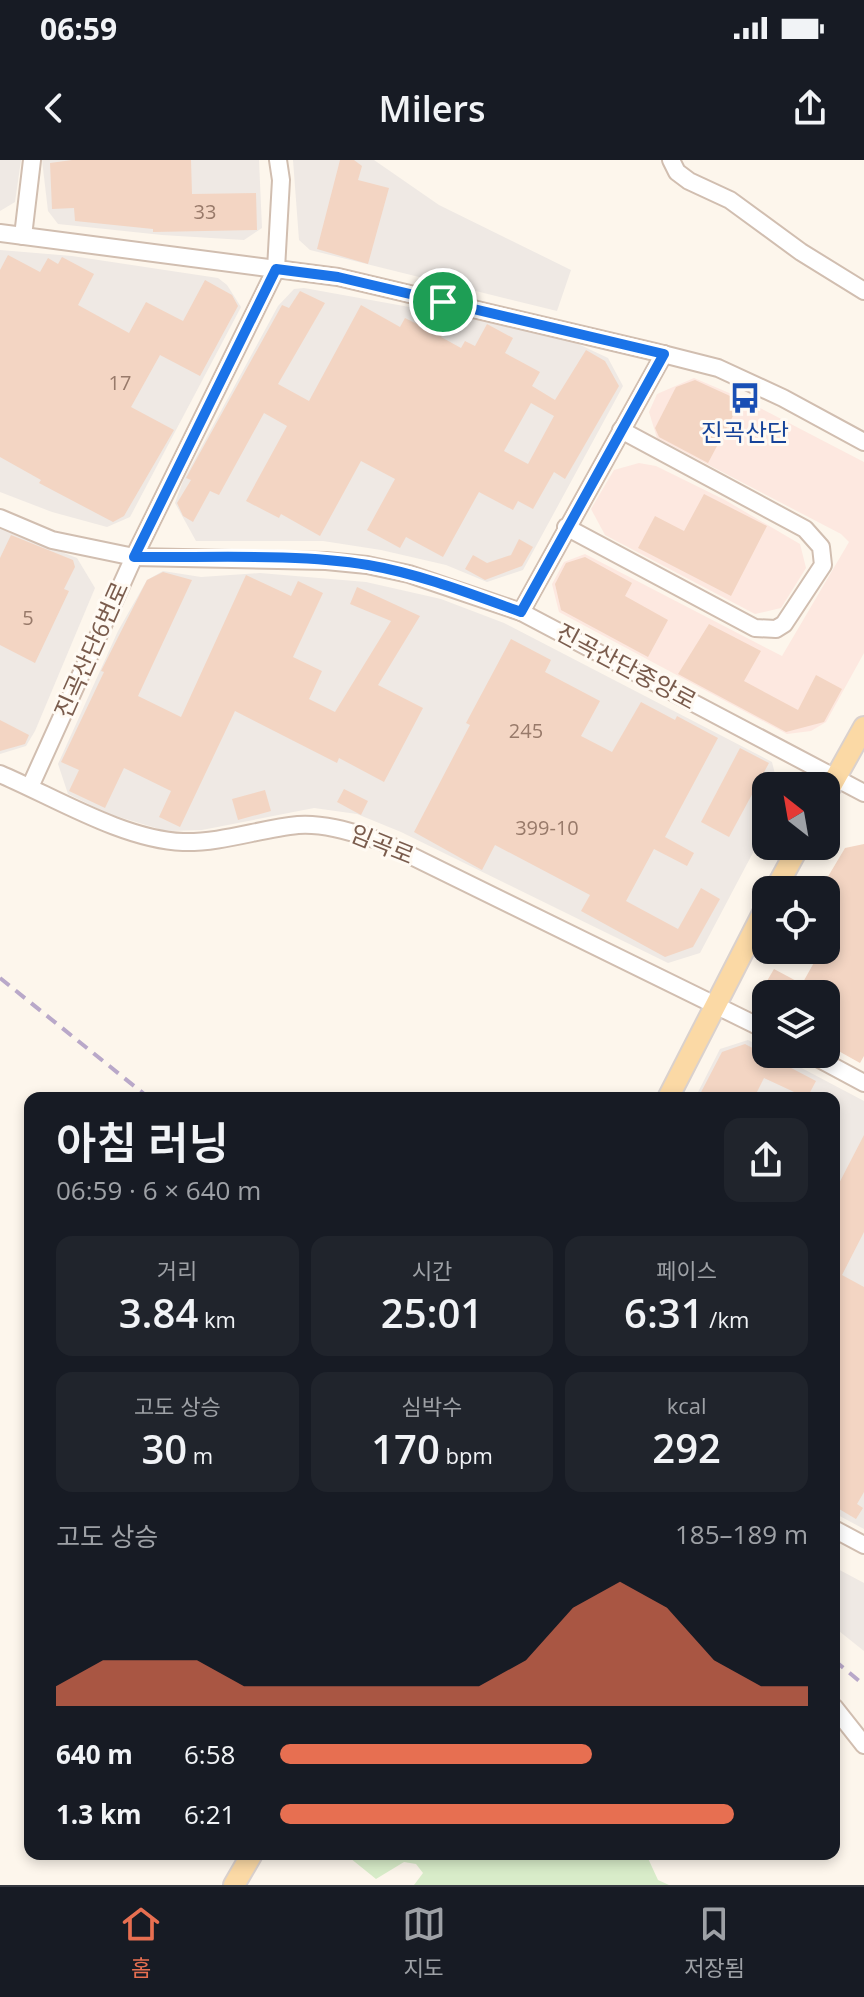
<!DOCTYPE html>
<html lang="ko">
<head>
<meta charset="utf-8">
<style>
	:root { --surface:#171b24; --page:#20242c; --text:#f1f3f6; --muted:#9ea1a6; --line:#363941; --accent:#e76f51 }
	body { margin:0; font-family:"Open Sans","Noto Sans KR",sans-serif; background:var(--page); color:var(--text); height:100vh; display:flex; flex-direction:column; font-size:30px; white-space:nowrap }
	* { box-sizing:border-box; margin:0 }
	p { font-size:26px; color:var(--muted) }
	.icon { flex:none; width:44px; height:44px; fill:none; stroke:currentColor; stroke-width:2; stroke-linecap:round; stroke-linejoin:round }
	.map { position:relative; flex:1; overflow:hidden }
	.details { position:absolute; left:24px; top:932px; width:816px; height:768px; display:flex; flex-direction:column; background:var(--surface); border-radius:16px; box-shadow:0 4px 12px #0003 }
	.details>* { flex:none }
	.needle { width:52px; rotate:329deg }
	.controls { position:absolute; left:752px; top:612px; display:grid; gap:16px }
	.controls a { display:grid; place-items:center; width:88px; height:88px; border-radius:16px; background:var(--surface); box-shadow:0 4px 12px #0003; font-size:40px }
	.pin { position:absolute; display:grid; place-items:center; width:68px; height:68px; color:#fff; margin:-34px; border:4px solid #fff; border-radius:50%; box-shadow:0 2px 8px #0007 }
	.round { display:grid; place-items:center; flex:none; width:84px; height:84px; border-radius:16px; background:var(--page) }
	.summary { display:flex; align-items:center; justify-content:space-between; height:136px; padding:0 32px }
	h1 { font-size:44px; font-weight:600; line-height:60px }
	.metrics { display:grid; grid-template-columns:repeat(3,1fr); gap:12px; height:136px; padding:8px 32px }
	.metrics div { display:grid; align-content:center; border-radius:16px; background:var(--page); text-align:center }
	.metrics b { font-size:40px; font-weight:600 }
	.metrics small { font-size:22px; font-weight:400 }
	.metrics p { font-size:22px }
	.chart { height:224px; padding:16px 32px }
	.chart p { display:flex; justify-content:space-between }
	.chart svg { width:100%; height:144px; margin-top:8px; fill:var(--accent); opacity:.7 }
	ul { padding:0 32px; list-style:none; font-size:26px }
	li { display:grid; grid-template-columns:128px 96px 1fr; align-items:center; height:60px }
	li i { height:20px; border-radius:10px; background:var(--accent) }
	.status { display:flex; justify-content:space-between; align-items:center; height:56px; padding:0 40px; background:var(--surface); direction:ltr }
	.status svg { height:22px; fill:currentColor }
	header { display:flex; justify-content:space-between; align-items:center; height:104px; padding:0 32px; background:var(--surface); font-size:36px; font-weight:600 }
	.tab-bar { display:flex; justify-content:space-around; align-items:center; height:112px; border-top:2px solid var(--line); background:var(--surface); font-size:22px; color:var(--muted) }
	.tab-bar a { display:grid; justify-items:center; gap:4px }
	.tab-bar .current { color:var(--accent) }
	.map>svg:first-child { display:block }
	.commercial { fill:#fde8e0 }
	.industrial { fill:#efe9e4 }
	.green { fill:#d8ecc9 }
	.building { fill:#f3d5c3; fill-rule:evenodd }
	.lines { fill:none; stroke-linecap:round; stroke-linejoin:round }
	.minor-casing { stroke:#d1beb0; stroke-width:20 }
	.major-casing { stroke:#dad1cd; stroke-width:24 }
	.minor { stroke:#fff; stroke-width:16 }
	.major { stroke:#fbd9a5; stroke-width:20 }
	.rail { stroke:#b9a8c9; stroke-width:4; stroke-dasharray:12 8; stroke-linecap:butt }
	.route-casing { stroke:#fff; stroke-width:16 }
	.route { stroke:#1a73e8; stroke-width:10 }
	.labels { text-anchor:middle; stroke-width:6; stroke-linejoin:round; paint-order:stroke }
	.number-label { font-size:20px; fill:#987a6a }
	.transit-label { font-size:24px; fill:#164399; stroke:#fffaf3 }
	.street-label { font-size:24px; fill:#7a5c4d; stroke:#fffaf3 }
</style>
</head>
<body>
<div class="status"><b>06:59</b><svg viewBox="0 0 49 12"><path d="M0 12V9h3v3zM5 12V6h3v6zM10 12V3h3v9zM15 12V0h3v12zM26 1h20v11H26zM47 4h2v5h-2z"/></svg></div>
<header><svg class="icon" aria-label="back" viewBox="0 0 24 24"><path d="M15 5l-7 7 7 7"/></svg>Milers<svg class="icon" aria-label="share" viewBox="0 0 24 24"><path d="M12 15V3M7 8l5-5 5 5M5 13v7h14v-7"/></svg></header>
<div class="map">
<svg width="864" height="1725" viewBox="0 0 864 1725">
	<rect width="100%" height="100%" fill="#fdf6ec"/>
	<g class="commercial">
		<polygon points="694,218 741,238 864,302 864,493 826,562 811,571 787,574 559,452 552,424 564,402 585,394 782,496 849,382 841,374 657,278 649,252 657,234"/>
		<polygon points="639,303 656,306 725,340 800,384 806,408 781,448 755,454 605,375 591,349 614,310"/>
	</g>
	<g class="industrial">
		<polygon points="0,0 21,0 15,42 0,51"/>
		<polygon points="42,0 259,0 262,68 244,80 162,75 58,64 48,51"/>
		<polygon points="293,0 374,0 439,45 571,110 557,151 310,90 299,80"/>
		<polygon points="0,90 72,96 218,118 227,125 241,147 130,357 107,367 52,352 0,332"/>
		<polygon points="304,128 476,159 574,182 608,198 623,226 523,410 487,422 446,405 381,390 323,381 196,381 175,343 183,321 278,146 294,129"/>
		<polygon points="0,368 77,398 95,428 35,571 26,586 0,594"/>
		<polygon points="163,411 201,417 260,413 366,422 441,439 504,463 772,602 778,626 766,626 766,668 700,793 668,803 401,672 357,654 314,648 202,670 166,671 109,654 68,634 58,604 118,471 147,420"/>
		<polygon points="748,880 766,889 766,894 775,894 864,941 864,1369 834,1353 834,938 695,938 720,889"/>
		<polygon points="834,1407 864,1423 864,1491 834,1467"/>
	</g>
	<polygon class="green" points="349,1694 646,1694 658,1720 669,1725 414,1725 423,1713 416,1704 404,1702 376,1719 350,1698"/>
	<g class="building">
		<polygon points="72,0 191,0 192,34 256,33 257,70 153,72 153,69 75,61 74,48 52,49 50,3"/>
		<polygon points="340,0 354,0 362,6 358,20 389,28 368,104 317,89"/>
		<polygon points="8,95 40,112 48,98 58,104 62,97 94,114 78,145 129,173 146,142 183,161 205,120 232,135 238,146 200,216 160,195 131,247 174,270 124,356 113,362 39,323 41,320 0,297 0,110"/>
		<path d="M300 131 325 143 278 224 309 241 361 145 400 167 405 158 421 166 427 154 449 162 441 177 461 188 465 181 475 186 487 164 513 178 505 193 540 212 532 226 555 240 586 190 605 201 619 226 565 319 554 312 533 349 518 341 513 350 479 332 443 397 406 377 400 388 367 370 395 319 361 301 320 376 281 354 279 358 246 341 287 266 264 253 219 335 210 331 193 362 183 356 177 343 191 320 186 318 282 145 289 148ZM531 243 554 256 528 304 504 291Z"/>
		<polygon points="695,220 741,241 708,303 659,277 655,268 676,227"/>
		<polygon points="704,334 767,366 731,436 638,388 655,356 684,371"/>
		<polygon points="11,375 73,400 75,407 64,429 69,431 35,503 0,485 0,398"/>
		<polygon points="519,379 533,387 522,406 485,420 465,409 473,395 487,403 511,395"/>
		<polygon points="585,397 632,423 625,436 668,460 648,497 561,450 555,424 566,403"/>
		<polygon points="163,412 192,420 138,536 181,557 246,415 291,436 298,421 323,433 293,497 322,511 309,539 335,552 391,461 350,444 357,427 420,456 378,525 423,548 384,622 339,598 337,603 235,551 180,667 159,657 171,631 124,608 105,648 69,631 79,610 61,602 104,512 101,511 147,420"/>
		<polygon points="709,464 761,491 744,521 798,550 816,515 842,529 824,562 786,572 678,514"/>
		<polygon points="511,479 551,500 545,512 600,541 581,576 612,592 641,542 675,560 677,556 718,578 665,677 694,693 687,706 654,689 626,741 678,769 701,728 720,739 693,787 665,797 581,751 590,735 495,685 482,710 414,672 470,565 466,563"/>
		<polygon points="0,560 29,575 25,584 0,591"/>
		<polygon points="740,588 769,603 729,677 701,662"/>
		<polygon points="344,629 368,641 361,655 337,642"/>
		<polygon points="265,630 271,651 238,660 232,639"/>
		<polygon points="864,684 864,896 860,903 826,884 826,834 771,834 767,821 774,809 802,824 821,790 826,790 826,780 833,768 826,765 826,730 820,730 845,688"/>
		<polygon points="745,884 816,921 807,938 764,918 754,938 698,938 722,892"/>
		<polygon points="864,975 864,1072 842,1115 864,1127 864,1332 857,1344 863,1348 856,1359 834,1346 834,1033"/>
	</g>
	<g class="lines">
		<defs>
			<g id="minor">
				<polyline points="671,0 677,12 689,21 730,40 801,92 864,131"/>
				<polyline points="0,73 338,117 655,192 718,208 783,238 864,282"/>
				<polyline points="23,76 32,0"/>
				<polyline points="0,358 52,380 134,397 326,401 367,405 409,414 521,452 864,633"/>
				<polyline points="566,367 755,468 776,469 784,464 823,405 821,387 805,369 621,270"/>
				<polyline points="521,452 664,194"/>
				<path d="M0 614C54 637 124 680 183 682 222 683 259 669 298 665 326 663 354 673 381 681L766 870"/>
				<polyline points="30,627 134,397 276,109 281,20 278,0"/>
				<polyline points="810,894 864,923"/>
				<polyline points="834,1369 864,1385"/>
				<polyline points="834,1547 864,1585"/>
			</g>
			<g id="major">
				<polyline points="826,635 864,567"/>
				<polyline points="775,730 799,686"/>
				<polyline points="668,938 766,747"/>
				<polyline points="234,1725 252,1694"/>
			</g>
		</defs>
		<use href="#minor" class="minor-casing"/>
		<use href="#major" class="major-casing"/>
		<use href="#minor" class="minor"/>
		<use href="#major" class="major"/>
		<g class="rail">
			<polyline points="0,818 149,938"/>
			<polyline points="834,1500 864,1525"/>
		</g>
	</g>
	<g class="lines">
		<defs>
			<path id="route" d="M276 109 338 117 664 194 521 452C471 434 420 414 368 405 297 393 207 398 134 397Z"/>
		</defs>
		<use href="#route" class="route-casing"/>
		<use href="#route" class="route"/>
	</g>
	<defs>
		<symbol id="bus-bare" viewBox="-9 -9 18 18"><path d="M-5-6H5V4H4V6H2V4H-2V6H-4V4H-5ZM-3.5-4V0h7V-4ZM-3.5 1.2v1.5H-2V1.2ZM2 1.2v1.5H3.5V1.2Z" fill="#1a4fb4" stroke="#fffaf3" stroke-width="2.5" paint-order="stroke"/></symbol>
	</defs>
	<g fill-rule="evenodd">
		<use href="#bus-bare" x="723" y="216" width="44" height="44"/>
	</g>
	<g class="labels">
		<g class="number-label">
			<text x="205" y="59">33</text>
			<text x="120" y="230">17</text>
			<text x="28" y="465">5</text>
			<text x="526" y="578">245</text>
			<text x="547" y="675">399-10</text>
		</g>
		<g class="transit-label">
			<text x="745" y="281">진곡산단</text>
		</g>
		<g class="street-label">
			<text transform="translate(92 490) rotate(-66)" y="8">진곡산단6번로</text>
			<text transform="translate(626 507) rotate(28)" y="8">진곡산단중앙로</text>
			<text transform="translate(382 685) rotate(22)" y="8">임곡로</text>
		</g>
	</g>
</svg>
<div class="controls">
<a><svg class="needle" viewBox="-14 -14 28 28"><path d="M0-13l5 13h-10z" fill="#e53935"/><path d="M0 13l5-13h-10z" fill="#9ea1a6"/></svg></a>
<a><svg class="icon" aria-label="locate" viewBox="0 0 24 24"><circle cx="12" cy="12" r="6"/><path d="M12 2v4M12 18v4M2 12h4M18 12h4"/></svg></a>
<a><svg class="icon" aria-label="layers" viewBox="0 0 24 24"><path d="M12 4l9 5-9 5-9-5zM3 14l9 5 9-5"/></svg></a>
</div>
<div class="pin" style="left:443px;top:142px;background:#1e9e55"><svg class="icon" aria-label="arrive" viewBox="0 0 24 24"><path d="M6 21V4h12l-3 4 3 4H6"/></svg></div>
<section class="details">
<div class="summary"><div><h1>아침 러닝</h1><p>06:59 · 6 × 640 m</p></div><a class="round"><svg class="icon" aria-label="share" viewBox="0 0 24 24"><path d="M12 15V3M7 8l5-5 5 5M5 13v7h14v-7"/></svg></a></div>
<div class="metrics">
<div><p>거리</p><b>3.84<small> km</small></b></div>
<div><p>시간</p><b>25:01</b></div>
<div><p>페이스</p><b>6:31<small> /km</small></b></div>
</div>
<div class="metrics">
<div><p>고도 상승</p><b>30<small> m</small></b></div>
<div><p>심박수</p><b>170<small> bpm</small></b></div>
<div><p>kcal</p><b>292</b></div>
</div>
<div class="chart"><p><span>고도 상승</span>185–189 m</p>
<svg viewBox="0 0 160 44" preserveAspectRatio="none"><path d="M0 44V38L10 30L20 30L30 30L40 38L50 38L60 38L70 38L80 38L90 38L100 30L110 14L120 6L130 14L140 30L150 38L160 38V44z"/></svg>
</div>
<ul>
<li><b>640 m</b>6:58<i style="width:59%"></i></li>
<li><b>1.3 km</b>6:21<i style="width:86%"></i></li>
</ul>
</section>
</div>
<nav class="tab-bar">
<a class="current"><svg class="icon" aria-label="home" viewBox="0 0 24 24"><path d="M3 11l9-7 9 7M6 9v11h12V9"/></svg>홈</a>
<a><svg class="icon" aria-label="map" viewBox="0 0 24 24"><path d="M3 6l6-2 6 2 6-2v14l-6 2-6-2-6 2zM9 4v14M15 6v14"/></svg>지도</a>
<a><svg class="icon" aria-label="saved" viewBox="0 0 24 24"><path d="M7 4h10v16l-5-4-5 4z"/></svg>저장됨</a>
</nav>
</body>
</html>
